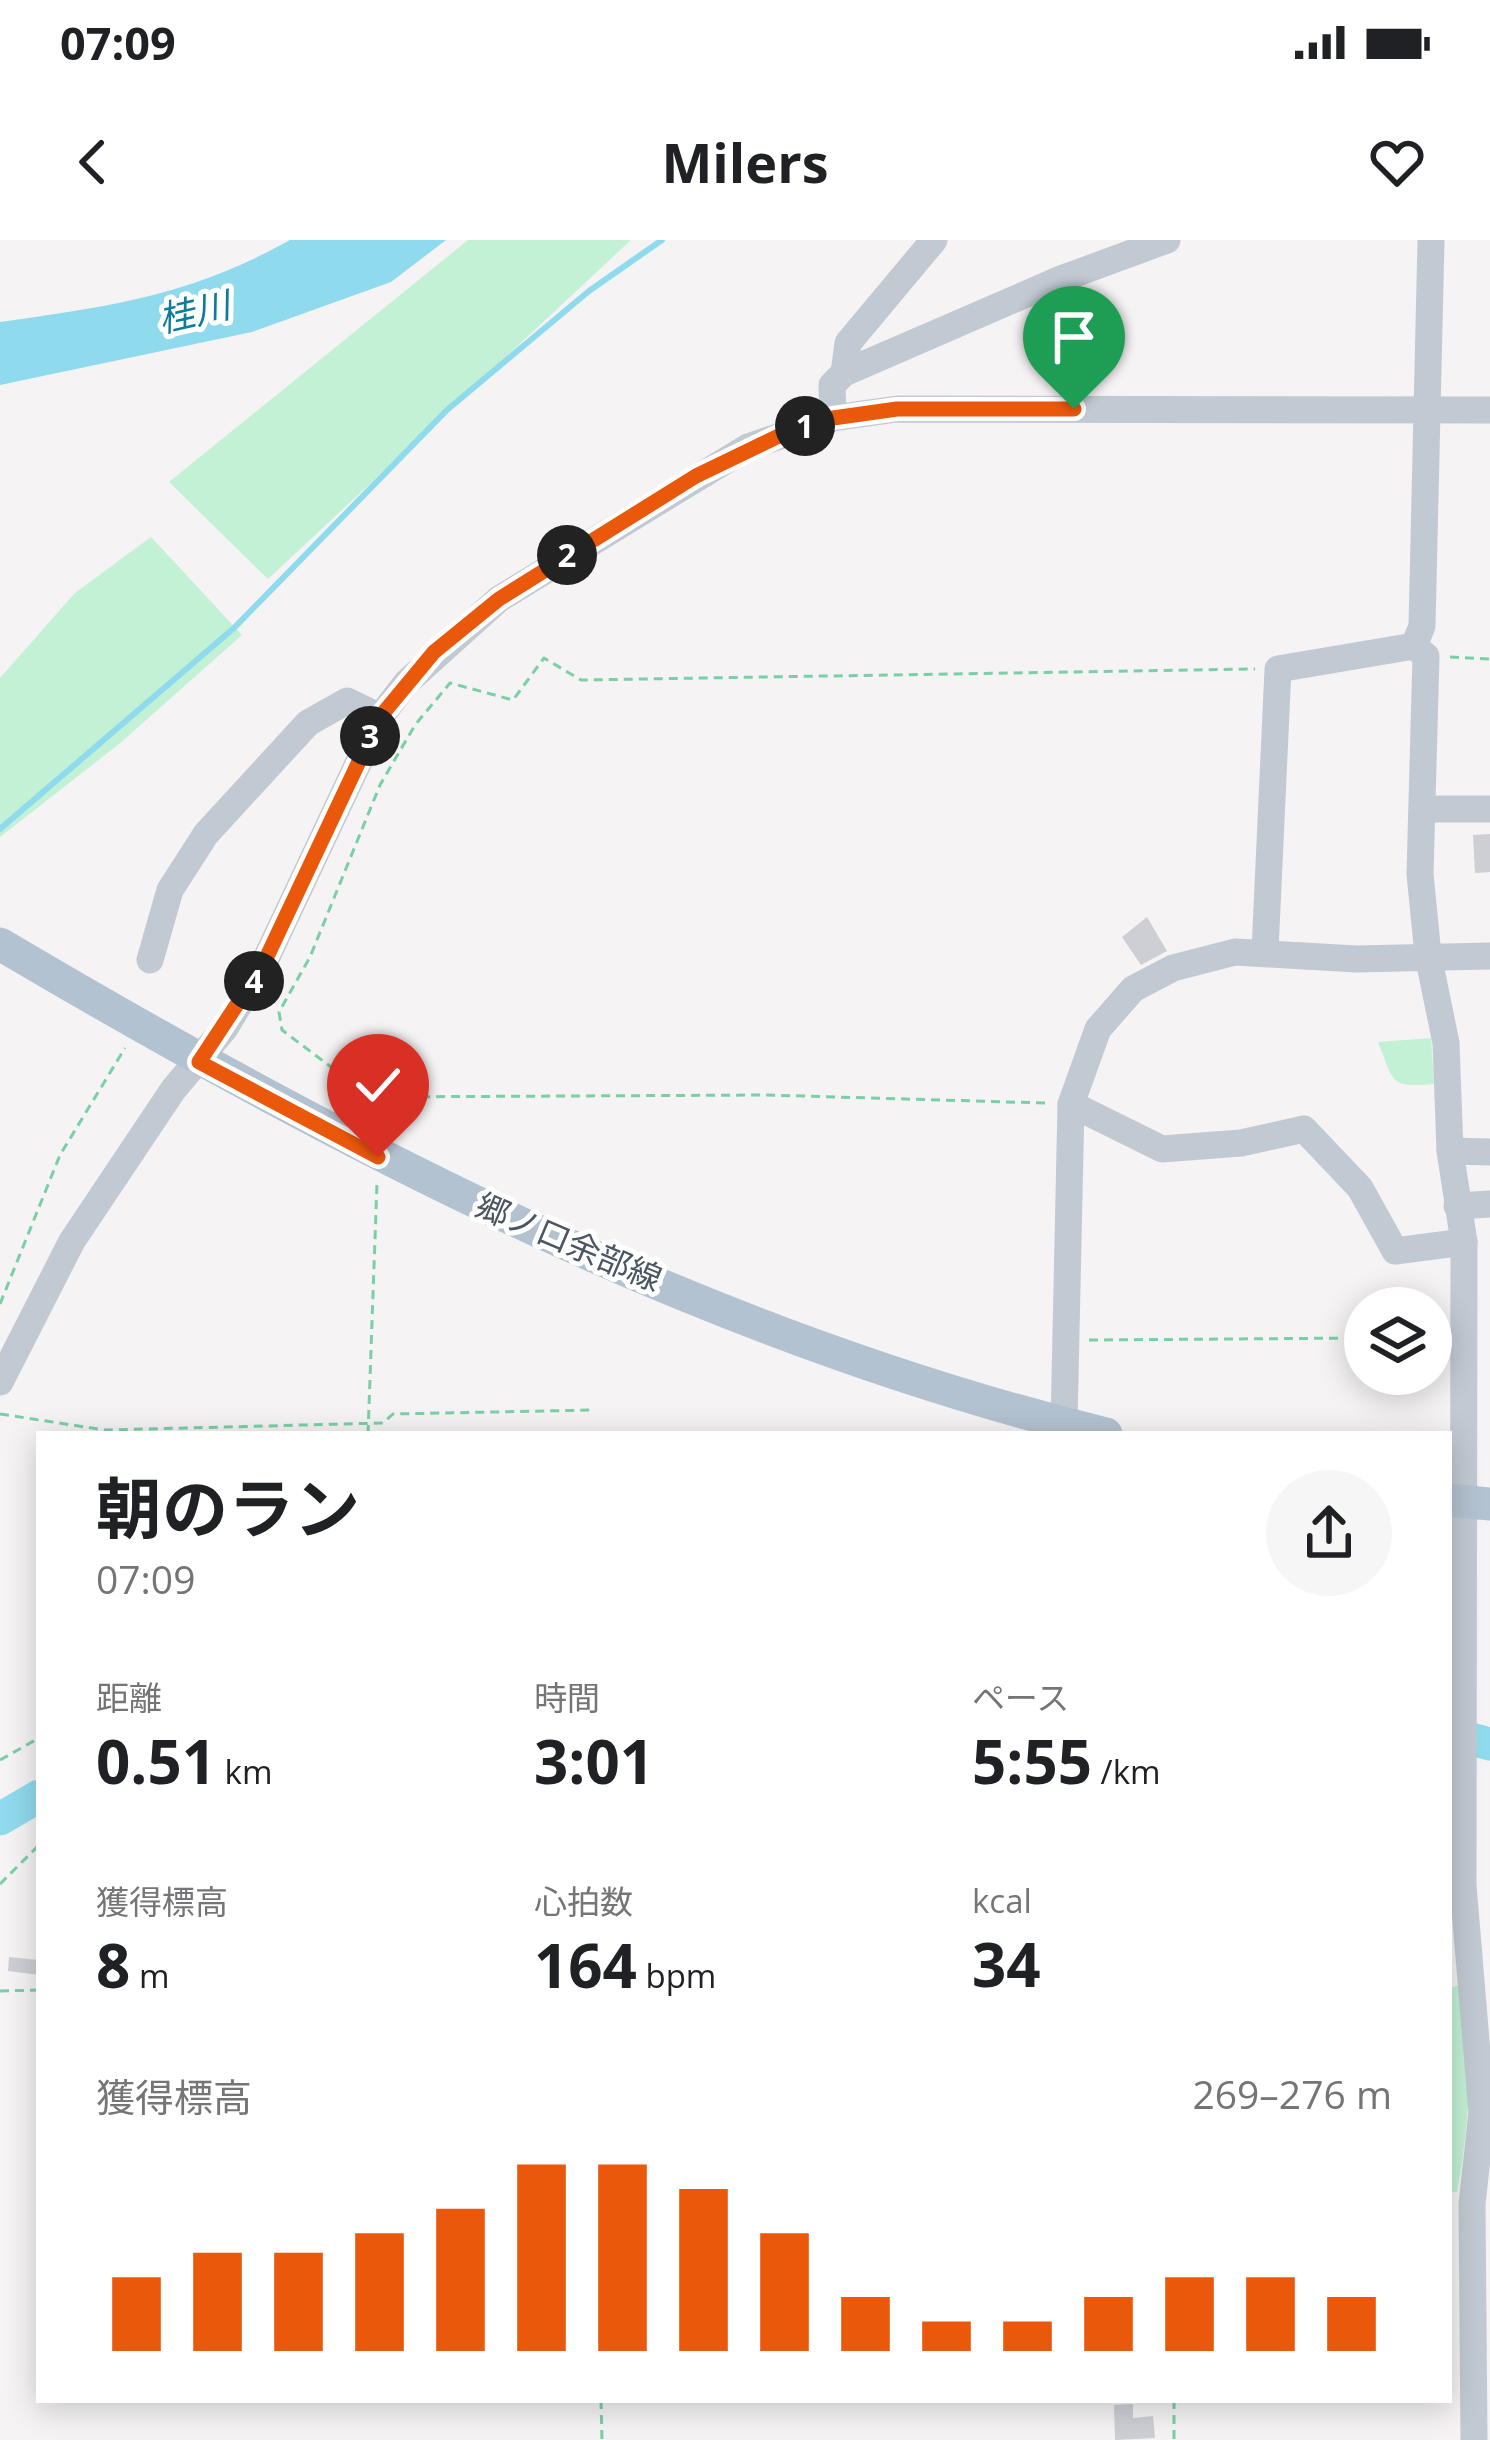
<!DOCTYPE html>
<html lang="ja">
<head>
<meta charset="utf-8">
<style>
	:root { --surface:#fff; --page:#f6f6f6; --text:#202124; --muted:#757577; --accent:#ea580c }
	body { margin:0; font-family:"Open Sans","Noto Sans JP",sans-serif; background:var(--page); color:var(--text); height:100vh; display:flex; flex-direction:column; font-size:45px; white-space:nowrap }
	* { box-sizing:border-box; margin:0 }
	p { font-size:39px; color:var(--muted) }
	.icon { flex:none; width:66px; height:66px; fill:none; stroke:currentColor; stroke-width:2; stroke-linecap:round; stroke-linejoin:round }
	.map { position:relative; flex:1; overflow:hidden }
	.side { position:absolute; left:36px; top:1191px; width:1416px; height:972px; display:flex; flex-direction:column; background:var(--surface); border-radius:0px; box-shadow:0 6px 30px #0003 }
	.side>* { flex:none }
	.tools { position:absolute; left:1344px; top:1047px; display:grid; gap:24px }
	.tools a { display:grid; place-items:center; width:108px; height:108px; border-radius:50%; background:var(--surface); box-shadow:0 6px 30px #0003; font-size:60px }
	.pin { position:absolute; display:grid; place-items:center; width:102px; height:102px; color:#fff; margin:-123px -51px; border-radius:50% 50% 50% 0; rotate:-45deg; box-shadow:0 0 12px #0007 }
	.pin .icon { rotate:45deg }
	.km { position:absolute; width:60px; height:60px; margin:-30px; border-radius:50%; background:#222; color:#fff; font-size:33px; line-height:60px; text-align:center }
	.round { display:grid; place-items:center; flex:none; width:126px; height:126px; border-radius:63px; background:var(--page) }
	.summary { display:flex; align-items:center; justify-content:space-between; height:204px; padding:0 60px }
	h1 { font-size:66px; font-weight:700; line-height:90px }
	.figures { display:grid; grid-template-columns:repeat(3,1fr); gap:18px; height:204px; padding:12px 60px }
	.figures div { display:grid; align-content:center }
	.figures b { font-size:60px; font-weight:700 }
	.figures small { font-size:33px; font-weight:400 }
	.figures p { font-size:33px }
	.chart { height:336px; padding:24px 60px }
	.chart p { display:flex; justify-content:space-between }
	.chart svg { width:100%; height:216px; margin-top:12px; stroke:var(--accent); stroke-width:6 }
	.status { display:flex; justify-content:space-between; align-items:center; height:84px; padding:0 60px; background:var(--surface); direction:ltr }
	.status svg { height:33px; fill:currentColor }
	header { display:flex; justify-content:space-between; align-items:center; height:156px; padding:0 60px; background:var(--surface); font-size:54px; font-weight:700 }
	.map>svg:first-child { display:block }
	.green { fill:#c3f1d5 }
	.water { fill:#90daee }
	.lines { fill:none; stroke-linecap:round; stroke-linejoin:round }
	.stream { stroke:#90daee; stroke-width:6 }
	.river { stroke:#90daee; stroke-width:33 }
	.building { fill:#cdcfd5 }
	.path { stroke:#7ad0a6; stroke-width:3; stroke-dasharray:9 6; stroke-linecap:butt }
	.minor { stroke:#c1cad2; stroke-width:27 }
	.major { stroke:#b3c2d1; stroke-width:33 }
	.route-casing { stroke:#fff; stroke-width:24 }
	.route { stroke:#ea580c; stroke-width:15 }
	.labels { text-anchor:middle; stroke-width:10; stroke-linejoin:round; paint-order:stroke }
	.street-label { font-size:33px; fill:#4a5661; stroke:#fff }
	.water-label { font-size:36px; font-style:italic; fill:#0c7c9b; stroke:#fff }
</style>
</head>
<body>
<div class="status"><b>07:09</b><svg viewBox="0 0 49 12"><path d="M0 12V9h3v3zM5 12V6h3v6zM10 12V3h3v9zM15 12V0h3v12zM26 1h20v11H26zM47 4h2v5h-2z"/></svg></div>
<header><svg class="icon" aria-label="back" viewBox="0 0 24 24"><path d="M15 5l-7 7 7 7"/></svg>Milers<svg class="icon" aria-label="heart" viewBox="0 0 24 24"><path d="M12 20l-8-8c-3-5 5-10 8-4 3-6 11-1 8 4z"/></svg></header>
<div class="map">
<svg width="1490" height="2200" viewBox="0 0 1490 2200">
	<rect width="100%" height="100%" fill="#f5f3f3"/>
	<g class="green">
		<polygon points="468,0 631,0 268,339 169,242"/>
		<polygon points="151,297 242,395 119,504 0,597 0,438 75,353"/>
		<path d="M1431 798 1434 844C1389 848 1394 842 1378 802Z"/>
		<path d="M1458 1745C1475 1815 1470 1881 1457 1952H1449V1749Z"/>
	</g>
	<path class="water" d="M290 0H446L391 42 252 92 0 145V82C111 66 190 56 290 0Z"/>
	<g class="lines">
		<polyline class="stream" points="0,589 234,388 447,170 589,51 662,0"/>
		<g class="river">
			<polyline points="1449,1493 1490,1504"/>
			<polyline points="0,1579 39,1556"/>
		</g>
	</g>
	<g class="building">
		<polygon points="1490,594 1490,632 1475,633 1473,595"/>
		<polygon points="1147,677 1167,711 1141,725 1122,697"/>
		<polygon points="9,1717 39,1720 39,1735 8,1731"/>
		<polygon points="1133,2164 1133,2178 1153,2176 1155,2198 1115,2200 1114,2165"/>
	</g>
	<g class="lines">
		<g class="path">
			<polyline points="1450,417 1490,419"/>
			<polyline points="1045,863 766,855 371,857 282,790 279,772 310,717 380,545 415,485 450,443 513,460 544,418 581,440 1255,429"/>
			<polyline points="0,1064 60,915 125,808"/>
			<polyline points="1089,1100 1365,1098"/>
			<polyline points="0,1174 105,1190 383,1183 393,1174 594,1170"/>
			<polyline points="368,1194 377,943"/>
			<polyline points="0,1520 39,1498"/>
			<polyline points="0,1644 39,1605"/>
			<polyline points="0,1751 39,1750"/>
			<polyline points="601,2160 602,2200"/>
			<polyline points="1174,2160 1174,2200"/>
		</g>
		<g class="minor">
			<polyline points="844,133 848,103 934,0"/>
			<polyline points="833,178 832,145 844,133 1061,39 1167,0"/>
			<polyline points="1414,406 1426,416 1420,634 1428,715 1446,803 1450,911 1464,1002 1463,1645 1482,1873 1472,1964 1474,2200"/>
			<polyline points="1414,406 1422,386 1431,0"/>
			<polyline points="1423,569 1490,569"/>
			<polyline points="1265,711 1278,429 1414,406"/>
			<polyline points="150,720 170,650 206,594 308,483 347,461 380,477"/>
			<polyline points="1071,864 1162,909 1241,903 1304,889 1360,948 1395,1011 1464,1002"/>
			<polyline points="1450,911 1490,912"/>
			<polyline points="1457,966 1490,964"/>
			<polyline points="0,1142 72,1001 173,850 225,788 263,725 380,477 407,442 499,359 748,207 833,178 897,169 1490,170"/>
			<polyline points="1064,1184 1071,864 1098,789 1133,749 1173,728 1235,712 1356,719 1490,716"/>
		</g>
		<g class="major">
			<path d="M0 704C346 909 713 1098 1106 1194"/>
			<polyline points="1449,1260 1490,1264"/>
		</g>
	</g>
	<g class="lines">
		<defs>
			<polyline id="route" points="378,917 199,822 263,725 380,477 434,412 499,359 696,236 787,192 833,178 897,169 1074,169"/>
		</defs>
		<use href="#route" class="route-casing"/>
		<use href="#route" class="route"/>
	</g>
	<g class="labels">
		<g class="street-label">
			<text transform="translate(569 1002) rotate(23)" y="12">郷ノ口余部線</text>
		</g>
		<g class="water-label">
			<text transform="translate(194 72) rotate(-13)" y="13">桂川</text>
		</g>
	</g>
</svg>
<div class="tools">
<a><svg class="icon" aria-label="layers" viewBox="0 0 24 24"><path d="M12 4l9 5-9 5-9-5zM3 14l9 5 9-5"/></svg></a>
</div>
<div class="pin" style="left:1074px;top:169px;background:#1e9e55"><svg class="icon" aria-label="arrive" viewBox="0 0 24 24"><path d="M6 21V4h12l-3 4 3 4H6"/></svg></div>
<div class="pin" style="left:378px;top:917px;background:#d93025"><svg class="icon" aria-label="check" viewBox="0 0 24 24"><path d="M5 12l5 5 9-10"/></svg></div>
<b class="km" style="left:805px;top:186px">1</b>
<b class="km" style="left:567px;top:315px">2</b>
<b class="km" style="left:370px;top:496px">3</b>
<b class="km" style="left:254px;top:741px">4</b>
<section class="side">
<div class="summary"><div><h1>朝のラン</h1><p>07:09</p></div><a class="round"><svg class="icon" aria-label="share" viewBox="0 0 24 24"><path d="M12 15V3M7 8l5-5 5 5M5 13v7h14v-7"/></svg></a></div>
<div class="figures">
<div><p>距離</p><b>0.51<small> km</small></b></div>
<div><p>時間</p><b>3:01</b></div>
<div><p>ペース</p><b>5:55<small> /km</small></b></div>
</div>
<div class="figures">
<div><p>獲得標高</p><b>8<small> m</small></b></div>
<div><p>心拍数</p><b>164<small> bpm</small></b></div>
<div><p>kcal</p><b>34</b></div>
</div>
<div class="chart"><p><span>獲得標高</span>269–276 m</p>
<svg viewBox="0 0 160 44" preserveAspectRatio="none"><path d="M5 44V29M15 44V24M25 44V24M35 44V20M45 44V15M55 44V6M65 44V6M75 44V11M85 44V20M95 44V33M105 44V38M115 44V38M125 44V33M135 44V29M145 44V29M155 44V33"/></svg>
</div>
</section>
</div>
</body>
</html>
